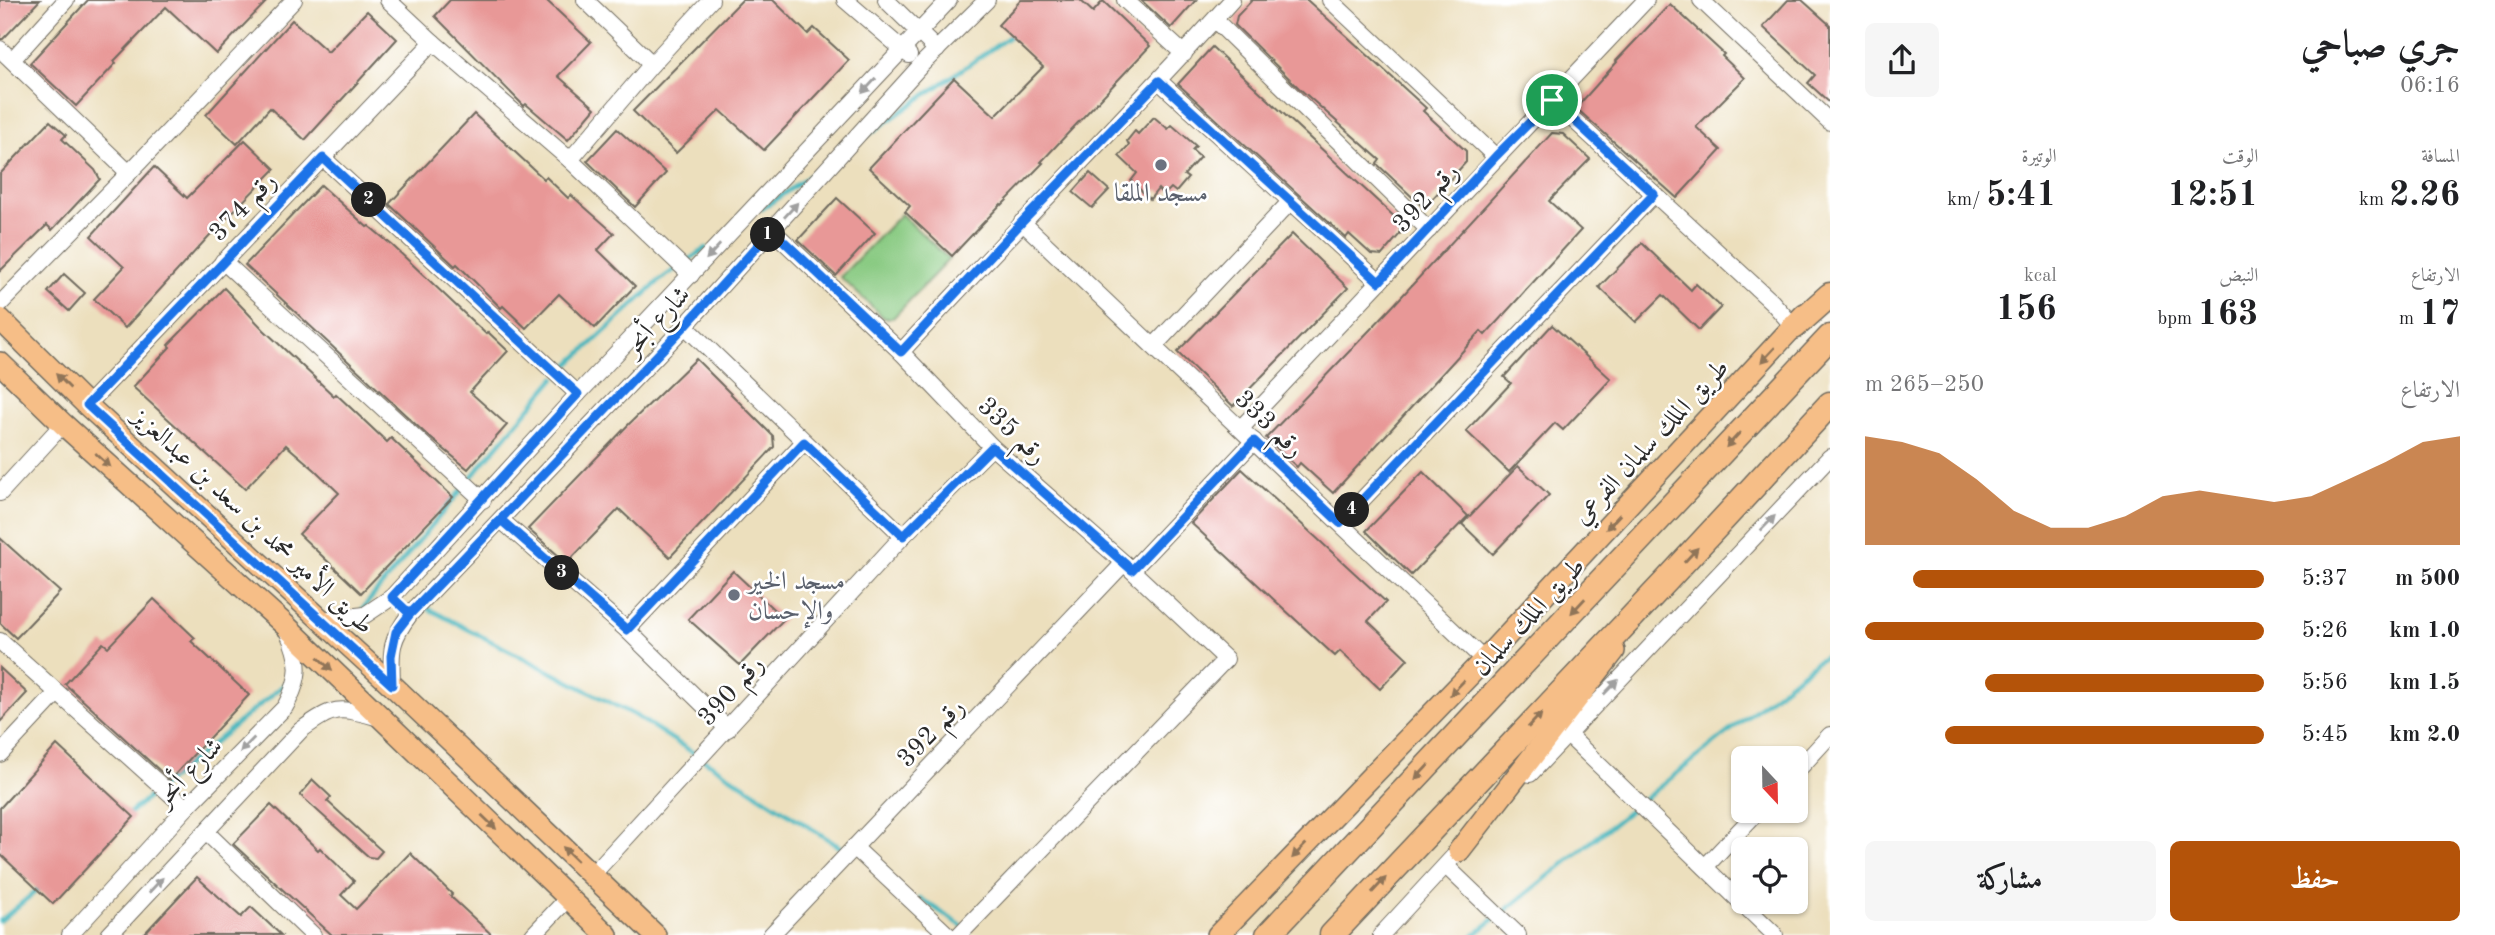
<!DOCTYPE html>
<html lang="ar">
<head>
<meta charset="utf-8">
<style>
	:root { --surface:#fff; --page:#f6f6f6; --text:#202124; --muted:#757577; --accent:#b45309 }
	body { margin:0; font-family:"Old Standard TT",Amiri,serif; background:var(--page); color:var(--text); direction:rtl; height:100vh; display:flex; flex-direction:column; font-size:26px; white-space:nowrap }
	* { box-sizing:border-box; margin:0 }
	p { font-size:23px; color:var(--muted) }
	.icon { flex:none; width:38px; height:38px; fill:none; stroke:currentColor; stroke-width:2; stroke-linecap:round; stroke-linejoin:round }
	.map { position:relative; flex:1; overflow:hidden; direction:ltr }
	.side { display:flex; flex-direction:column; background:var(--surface); width:665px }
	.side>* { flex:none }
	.needle { width:46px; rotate:158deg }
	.tools { position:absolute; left:1731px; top:746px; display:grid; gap:14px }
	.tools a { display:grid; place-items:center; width:77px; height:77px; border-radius:10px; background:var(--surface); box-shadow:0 2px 5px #0004; font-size:35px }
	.pin { position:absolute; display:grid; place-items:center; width:60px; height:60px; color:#fff; margin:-30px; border:4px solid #fff; border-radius:50%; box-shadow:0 2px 7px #0007 }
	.km { position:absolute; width:35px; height:35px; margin:-18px; border-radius:50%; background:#222; color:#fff; font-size:19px; line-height:35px; text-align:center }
	.round { display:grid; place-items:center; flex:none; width:74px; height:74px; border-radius:10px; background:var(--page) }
	.head { display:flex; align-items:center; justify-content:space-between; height:119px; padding:0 35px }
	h1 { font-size:38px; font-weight:800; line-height:52px }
	.metrics { display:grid; grid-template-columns:repeat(3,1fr); gap:10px; height:119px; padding:7px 35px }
	.metrics div { display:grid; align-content:center }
	.metrics b { font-size:35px; font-weight:800 }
	.metrics small { font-size:19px; font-weight:400 }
	.metrics p { font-size:19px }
	.chart { height:196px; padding:14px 35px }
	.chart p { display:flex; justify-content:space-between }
	.chart svg { width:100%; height:126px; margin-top:7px; fill:var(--accent); opacity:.7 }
	.cta { display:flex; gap:14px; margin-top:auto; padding:14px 35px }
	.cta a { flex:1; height:80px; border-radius:10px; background:var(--accent); color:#fff; font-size:28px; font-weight:800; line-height:80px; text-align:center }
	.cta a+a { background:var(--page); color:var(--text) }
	ul { padding:0 35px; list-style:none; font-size:23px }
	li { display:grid; grid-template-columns:112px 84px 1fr; align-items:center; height:52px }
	li i { height:18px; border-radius:9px; background:var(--accent) }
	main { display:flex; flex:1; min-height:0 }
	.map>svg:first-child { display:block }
	.green { fill:#89ca82; stroke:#5a7a56; stroke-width:2 }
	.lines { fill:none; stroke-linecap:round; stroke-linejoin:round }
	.stream { stroke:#46b6bd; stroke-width:4.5 }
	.building { fill:#e89897 }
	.minor-casing { stroke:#6f6a5e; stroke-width:18 }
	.major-casing { stroke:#6f6a5e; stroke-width:24 }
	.highway-casing { stroke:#6f6a5e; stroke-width:27 }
	.minor { stroke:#fff; stroke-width:16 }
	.major { stroke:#f6be87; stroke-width:21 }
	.highway { stroke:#f6be87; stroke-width:24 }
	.oneway { fill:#a0a0a0 }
	.oneway2 { fill:#907459 }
	.route-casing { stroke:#fff; stroke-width:14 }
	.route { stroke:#1a73e8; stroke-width:9 }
	.worship-dot { fill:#6b7280; stroke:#fff; stroke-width:2.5 }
	.labels { text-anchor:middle; stroke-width:5; stroke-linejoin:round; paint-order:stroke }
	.worship-label { font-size:26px; fill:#5b616d; stroke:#fff }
	.street-label { font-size:26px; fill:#2b2b2b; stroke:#fff }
</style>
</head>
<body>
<main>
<section class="side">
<div class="head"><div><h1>جري صباحي</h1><p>06:16</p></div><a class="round"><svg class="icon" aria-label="share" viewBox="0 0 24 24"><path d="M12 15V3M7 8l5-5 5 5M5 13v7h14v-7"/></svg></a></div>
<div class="metrics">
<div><p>المسافة</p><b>2.26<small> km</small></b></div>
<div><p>الوقت</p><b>12:51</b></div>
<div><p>الوتيرة</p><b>5:41<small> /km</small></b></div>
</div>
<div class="metrics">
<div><p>الارتفاع</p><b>17<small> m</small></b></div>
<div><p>النبض</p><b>163<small> bpm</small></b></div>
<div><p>kcal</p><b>156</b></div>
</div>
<div class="chart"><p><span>الارتفاع</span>250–265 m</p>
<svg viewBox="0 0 160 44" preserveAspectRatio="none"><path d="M0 44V6L10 8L20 12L30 21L40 32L50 38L60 38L70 34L80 27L90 25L100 27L110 29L120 27L130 21L140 15L150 8L160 6V44z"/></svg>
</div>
<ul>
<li><b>500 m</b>5:37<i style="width:88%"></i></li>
<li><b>1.0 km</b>5:26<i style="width:100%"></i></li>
<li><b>1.5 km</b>5:56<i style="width:70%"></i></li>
<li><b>2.0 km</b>5:45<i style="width:80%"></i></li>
</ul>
<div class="cta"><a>حفظ</a><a>مشاركة</a></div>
</section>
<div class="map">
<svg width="1830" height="935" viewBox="0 0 1830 935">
	<rect width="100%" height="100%" fill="#fff"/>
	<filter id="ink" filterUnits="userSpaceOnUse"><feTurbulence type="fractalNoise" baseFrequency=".0143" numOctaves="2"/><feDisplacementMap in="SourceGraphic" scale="14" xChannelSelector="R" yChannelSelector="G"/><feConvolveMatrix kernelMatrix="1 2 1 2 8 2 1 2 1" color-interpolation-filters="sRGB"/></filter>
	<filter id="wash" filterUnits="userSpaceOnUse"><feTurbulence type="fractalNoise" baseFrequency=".00686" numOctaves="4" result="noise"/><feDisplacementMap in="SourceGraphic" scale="28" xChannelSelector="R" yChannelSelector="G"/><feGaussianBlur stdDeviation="1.57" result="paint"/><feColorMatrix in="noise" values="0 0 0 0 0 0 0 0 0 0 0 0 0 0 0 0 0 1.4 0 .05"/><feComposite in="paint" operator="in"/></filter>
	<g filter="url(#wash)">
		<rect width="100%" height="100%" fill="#ecdfbd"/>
		<polygon class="green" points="901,214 949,259 893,318 884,318 840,277"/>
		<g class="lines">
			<g class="stream">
				<polyline points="865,137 1013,34"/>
				<polyline points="762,209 815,172"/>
				<polyline points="684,263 706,248"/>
				<polyline points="561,372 659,281 677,268"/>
				<polyline points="468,481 555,378"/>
				<polyline points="423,606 636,716 845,850"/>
				<polyline points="363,608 463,488"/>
				<polyline points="126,816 291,679"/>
				<polyline points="920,898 962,926"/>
				<polyline points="1501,914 1817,661 1830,654"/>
				<polyline points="0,921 41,887"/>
				<polyline points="1474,935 1494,919"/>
			</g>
		</g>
		<g id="blocks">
			<g class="building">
				<polygon points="0,0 40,0 3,39 0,39"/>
				<polygon points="88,0 268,0 216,54 166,7 114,61 116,63 76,106 30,63"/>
				<polygon points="450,0 546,0 591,42 558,76 595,108 568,140 526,104 524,106 435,16"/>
				<polygon points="742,0 773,0 808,34 814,28 849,60 764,150 720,110 676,153 633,111"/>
				<polygon points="1021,0 1080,0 1093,12 1103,1 1150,46 1041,162 1043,163 1002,205 1001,204 952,256 905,212 910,206 869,168 954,78 995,116 1043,67 998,25"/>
				<polygon points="1141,0 1196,0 1171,28"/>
				<polygon points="1252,0 1307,0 1426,108 1423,111 1466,151 1466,162 1424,208 1377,164 1380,160 1300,89 1235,25 1237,16"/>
				<polygon points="1788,0 1802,0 1830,25 1830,103 1808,83 1815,75 1763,27"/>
				<polygon points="1670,4 1724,54 1722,56 1745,78 1696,127 1721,150 1677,198 1576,108 1617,62 1616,61"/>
				<polygon points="367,11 397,39 305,140 270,108 237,144 206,115 292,20 328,52"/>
				<polygon points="1212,47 1400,222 1400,234 1382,255 1371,254 1349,234 1346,238 1178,84"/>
				<polygon points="474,114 544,179 546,177 568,198 571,195 614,233 598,250 635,286 595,328 559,294 526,328 503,306 501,308 457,264 455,266 389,204"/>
				<polygon points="1154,117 1168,129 1172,125 1196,146 1192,150 1200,157 1184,175 1188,178 1176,192 1171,188 1164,195 1158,189 1150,199 1131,181 1137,173 1119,156 1129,145 1127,141 1135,131 1138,134"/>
				<polygon points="50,121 66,135 62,139 95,170 100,179 52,230 47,225 0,271 0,174"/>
				<polygon points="617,129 666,173 635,207 587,161"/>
				<polygon points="1552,133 1563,134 1590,159 1549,201 1581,230 1485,335 1481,331 1333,493 1300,463 1297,467 1266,438 1391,308"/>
				<polygon points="245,140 275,169 209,236 125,328 94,299 124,267 91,236 154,167 187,198"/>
				<polygon points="1090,173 1109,190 1092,208 1073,192"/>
				<polygon points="321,185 367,227 369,226 393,246 486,334 488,332 508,351 470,392 507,425 468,469 427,435 245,265"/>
				<polygon points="837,198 875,233 836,276 798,240"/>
				<polygon points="1292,234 1348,288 1233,406 1177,352"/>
				<polygon points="1642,243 1691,290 1696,284 1721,307 1699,330 1663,295 1636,322 1599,287"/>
				<polygon points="64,274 85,293 69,311 48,292"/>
				<polygon points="224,288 264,330 334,396 336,394 387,442 391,438 453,497 361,593 299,534 339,493 315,470 286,445 245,489 133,387 170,347 168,345"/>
				<polygon points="1552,325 1611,379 1563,430 1555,423 1509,472 1466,431 1511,383 1504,377"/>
				<polygon points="696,359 773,436 774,447 670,557 619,509 567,563 528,529 628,425"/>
				<polygon points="1518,466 1549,495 1493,554 1462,524"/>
				<polygon points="1242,469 1386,602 1368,621 1408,659 1380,689 1340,651 1335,656 1191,523"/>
				<polygon points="1423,472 1468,516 1411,575 1366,531"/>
				<polygon points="0,538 60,592 16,638 0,623"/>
				<polygon points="733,571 784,619 740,665 688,619"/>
				<polygon points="154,599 195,638 191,641 249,695 170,780 65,684 103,643 108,647"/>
				<polygon points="0,668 27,693 0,722"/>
				<polygon points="57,745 134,817 53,904 0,854 0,808"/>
				<polygon points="313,780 331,797 327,801 382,851 376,858 369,857 300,795"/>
				<polygon points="271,805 318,850 320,848 354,881 341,895 356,909 410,853 452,894 450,896 492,935 332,935 233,844"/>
				<polygon points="197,877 241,917 251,907 281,935 143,935"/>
			</g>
		</g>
	</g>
	<g filter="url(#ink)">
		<use href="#blocks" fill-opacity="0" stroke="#6f6a5e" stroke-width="2"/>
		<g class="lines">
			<defs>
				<g id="minor">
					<polyline points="388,0 433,42 570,160 691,275"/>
					<polyline points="585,0 652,64"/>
					<polyline points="845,0 909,55"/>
					<polyline points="886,0 937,50"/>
					<polyline points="1125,0 1184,54"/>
					<polyline points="1330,0 1496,157"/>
					<polyline points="1701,0 1830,122"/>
					<polyline points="1215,20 1429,230"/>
					<polyline points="0,49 129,173"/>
					<polyline points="12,60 66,0"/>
					<polyline points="1159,81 1379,282"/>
					<polyline points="1552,100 1772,302 1794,327"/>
					<polyline points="323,158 578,394"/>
					<polyline points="570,160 652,64 711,0"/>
					<polyline points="1022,222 1484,660"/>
					<polyline points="772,230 901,352 992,447 1124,563 1226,659 959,935"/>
					<polyline points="223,261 483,500"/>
					<polyline points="0,304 129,173 294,0"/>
					<polyline points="685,326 903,536"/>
					<polyline points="1154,346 1291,201"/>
					<path d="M901 352C1010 234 1124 120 1232 0"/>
					<polyline points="87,405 433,42"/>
					<polyline points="1241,428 1646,0"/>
					<polyline points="0,493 63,424"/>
					<polyline points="501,520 627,630 728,729"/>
					<polyline points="1340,523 1654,194"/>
					<polyline points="1132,570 1254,441"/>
					<polyline points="321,620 365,615 392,597 578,394 949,0"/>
					<polyline points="627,630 804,442"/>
					<polyline points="0,641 186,808"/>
					<path d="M392 685C391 651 389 642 410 614L685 326 923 63 987 0"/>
					<polyline points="1567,734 1775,935"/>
					<polyline points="0,754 57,693"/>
					<polyline points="1796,772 1830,735"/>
					<polyline points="1530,774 1830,457"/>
					<polyline points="206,832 313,935"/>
					<polyline points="854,847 948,935"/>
					<polyline points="1446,866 1518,935"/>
					<polyline points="1705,867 1759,810"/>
					<polyline points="592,875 903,536 992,447"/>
					<path d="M70 935 186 808 285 707C302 676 301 662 287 630"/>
					<path d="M109 935 301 730C336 705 338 707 380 718"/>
					<polyline points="533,935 569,897"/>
					<polyline points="771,935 1124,563"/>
					<polyline points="1381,935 1465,844"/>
				</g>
				<g id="major">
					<polyline points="0,319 87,405 392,685 655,935"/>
					<polyline points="0,363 63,424 285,625 607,935"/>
					<polyline points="1459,851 1614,651"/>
					<polyline points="1218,935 1484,660 1805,314"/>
				</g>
				<g id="highway">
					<polyline points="1794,327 1830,295"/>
					<polyline points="1268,935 1830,337"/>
					<polyline points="1332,935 1668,579 1830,404"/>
				</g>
			</defs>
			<use href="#minor" class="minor-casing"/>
			<use href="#major" class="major-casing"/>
			<use href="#highway" class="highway-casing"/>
			<use href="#minor" class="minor"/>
			<use href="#major" class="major"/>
			<use href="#highway" class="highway"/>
		</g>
		<defs><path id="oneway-solid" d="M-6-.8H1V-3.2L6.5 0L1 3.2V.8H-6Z" transform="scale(1.75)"/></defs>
		<g class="oneway">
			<use href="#oneway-solid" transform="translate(869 86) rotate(133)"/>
			<use href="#oneway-solid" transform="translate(791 210) rotate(-48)"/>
			<use href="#oneway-solid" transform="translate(713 252) rotate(133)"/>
			<use href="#oneway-solid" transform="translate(1768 523) rotate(-46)"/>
			<use href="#oneway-solid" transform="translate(1611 687) rotate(-46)"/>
			<use href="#oneway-solid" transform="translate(247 745) rotate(134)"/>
			<use href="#oneway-solid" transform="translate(156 885) rotate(-47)"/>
		</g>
		<g class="oneway2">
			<use href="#oneway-solid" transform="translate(1768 355) rotate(133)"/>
			<use href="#oneway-solid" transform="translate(63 381) rotate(-135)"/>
			<use href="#oneway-solid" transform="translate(1733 440) rotate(133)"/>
			<use href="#oneway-solid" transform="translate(103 460) rotate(42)"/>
			<use href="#oneway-solid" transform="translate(1613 522) rotate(133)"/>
			<use href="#oneway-solid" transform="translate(1691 555) rotate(-47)"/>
			<use href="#oneway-solid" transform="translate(1578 606) rotate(133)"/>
			<use href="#oneway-solid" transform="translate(325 664) rotate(44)"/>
			<use href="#oneway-solid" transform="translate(1457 688) rotate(134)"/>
			<use href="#oneway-solid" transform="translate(1535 720) rotate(-47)"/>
			<use href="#oneway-solid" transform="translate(1422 772) rotate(133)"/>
			<use href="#oneway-solid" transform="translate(489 822) rotate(44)"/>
			<use href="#oneway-solid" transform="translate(1299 851) rotate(134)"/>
			<use href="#oneway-solid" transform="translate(570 854) rotate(-136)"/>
			<use href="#oneway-solid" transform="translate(1379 885) rotate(-47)"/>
		</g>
	</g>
	<g class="lines" filter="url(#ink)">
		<defs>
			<polyline id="route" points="1552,100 1496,156 1379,282 1159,81 1022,222 901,352 772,230 685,326 410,614 392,597 578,394 323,158 87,405 392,685 391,656 396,632 410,614 501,520 627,630 804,442 903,536 992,447 1132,570 1254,441 1340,523 1654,194 1552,100"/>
		</defs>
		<use href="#route" class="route-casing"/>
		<use href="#route" class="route"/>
	</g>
	<g class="worship-dot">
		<circle cx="1161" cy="165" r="7"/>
		<circle cx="734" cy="595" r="7"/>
	</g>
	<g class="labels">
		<g class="worship-label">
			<text x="1161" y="201">مسجد الملقا</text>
			<text x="748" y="589" text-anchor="start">مسجد الخير<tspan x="748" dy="30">والإحسان</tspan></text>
		</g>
		<g class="street-label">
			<text transform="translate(1425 197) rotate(-47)" y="9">رقم 392</text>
			<text transform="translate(242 206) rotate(-46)" y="9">رقم 374</text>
			<text transform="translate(656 320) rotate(-47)" y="9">شارع أبحر</text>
			<text transform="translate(1270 423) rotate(44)" y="9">رقم 333</text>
			<text transform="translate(1013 430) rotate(44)" y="9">رقم 335</text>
			<text transform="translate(1650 441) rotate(-47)" y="9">طريق الملك سلمان الفرعي</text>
			<text transform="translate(254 520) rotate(43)" y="9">طريق الأمير محمد بن سعد بن عبدالعزيز</text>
			<text transform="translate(1528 616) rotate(-47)" y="9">طريق الملك سلمان</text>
			<text transform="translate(730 690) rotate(-48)" y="9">رقم 390</text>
			<text transform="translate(930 732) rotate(-46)" y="9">رقم 392</text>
			<text transform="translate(188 771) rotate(-46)" y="9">شارع أبحر</text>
		</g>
	</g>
</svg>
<div class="tools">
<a><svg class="needle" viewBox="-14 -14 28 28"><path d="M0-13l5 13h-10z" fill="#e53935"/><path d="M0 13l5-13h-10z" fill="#757577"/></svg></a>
<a><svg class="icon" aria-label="locate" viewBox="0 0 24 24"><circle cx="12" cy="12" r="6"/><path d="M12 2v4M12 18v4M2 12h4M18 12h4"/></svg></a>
</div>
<div class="pin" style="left:1552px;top:100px;background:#1e9e55"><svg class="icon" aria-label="arrive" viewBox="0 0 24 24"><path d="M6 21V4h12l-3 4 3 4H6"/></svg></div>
<b class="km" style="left:768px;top:235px">1</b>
<b class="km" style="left:369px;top:200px">2</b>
<b class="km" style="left:562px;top:573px">3</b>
<b class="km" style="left:1352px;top:510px">4</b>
</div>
</main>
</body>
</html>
